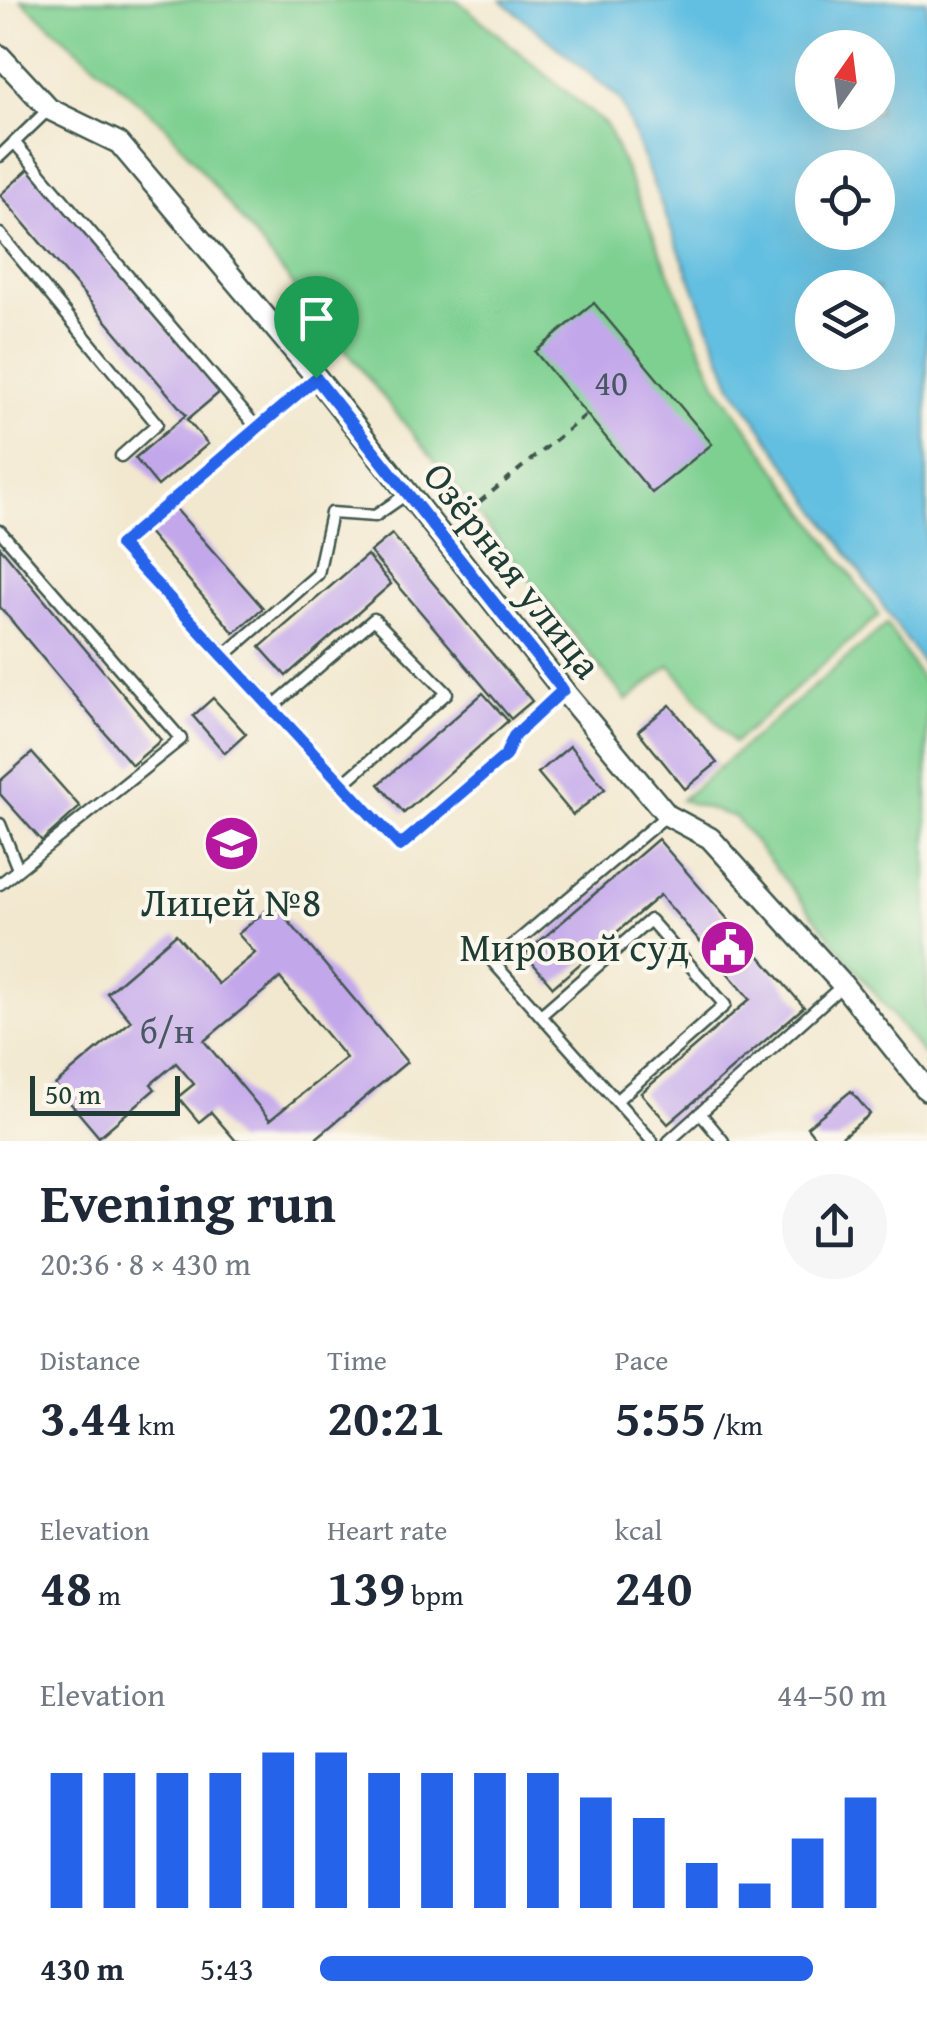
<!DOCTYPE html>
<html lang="en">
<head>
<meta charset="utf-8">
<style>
	:root { --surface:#fff; --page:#f6f6f7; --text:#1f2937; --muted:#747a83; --accent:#2563eb }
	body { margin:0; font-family:"Gentium Book Plus",serif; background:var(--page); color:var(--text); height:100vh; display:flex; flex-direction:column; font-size:38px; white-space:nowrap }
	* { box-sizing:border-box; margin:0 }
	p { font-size:32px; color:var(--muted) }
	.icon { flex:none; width:55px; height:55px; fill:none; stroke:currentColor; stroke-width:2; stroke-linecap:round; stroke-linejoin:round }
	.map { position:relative; height:1141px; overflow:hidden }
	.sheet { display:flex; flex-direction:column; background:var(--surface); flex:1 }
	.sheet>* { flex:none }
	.needle { width:65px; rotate:14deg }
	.tools { position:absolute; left:795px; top:30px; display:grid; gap:20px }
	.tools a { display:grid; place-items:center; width:100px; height:100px; border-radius:50%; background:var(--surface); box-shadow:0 10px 40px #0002; font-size:50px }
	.scale { position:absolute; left:30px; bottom:25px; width:150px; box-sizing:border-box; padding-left:10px; border:5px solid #1f3d34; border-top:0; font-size:28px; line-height:35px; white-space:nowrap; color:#1f3d34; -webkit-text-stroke:8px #fbf7ec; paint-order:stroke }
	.pin { position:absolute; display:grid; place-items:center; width:85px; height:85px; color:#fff; margin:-102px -42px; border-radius:50% 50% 50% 0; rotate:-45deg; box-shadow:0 0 10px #0007 }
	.pin .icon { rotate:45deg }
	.round { display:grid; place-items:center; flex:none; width:105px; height:105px; border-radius:52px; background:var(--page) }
	.headline { display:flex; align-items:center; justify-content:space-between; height:170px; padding:0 40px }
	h1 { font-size:55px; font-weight:700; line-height:75px }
	.stats { display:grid; grid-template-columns:repeat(3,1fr); gap:15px; height:170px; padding:10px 40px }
	.stats div { display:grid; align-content:center }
	.stats b { font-size:50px; font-weight:700 }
	.stats small { font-size:28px; font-weight:400 }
	.stats p { font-size:28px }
	.chart { height:280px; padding:20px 40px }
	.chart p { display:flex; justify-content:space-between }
	.chart svg { width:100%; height:180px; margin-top:10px; stroke:var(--accent); stroke-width:6 }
	ul { padding:0 40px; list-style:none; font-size:32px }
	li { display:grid; grid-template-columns:160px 120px 1fr; align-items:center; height:75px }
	li i { height:25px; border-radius:12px; background:var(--accent) }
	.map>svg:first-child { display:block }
	.green { fill:#7ed091; stroke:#4e8662; stroke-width:2.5 }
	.water { fill:#63bfe1; stroke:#417e8a; stroke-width:2.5; fill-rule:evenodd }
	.building { fill:#c3a7eb; fill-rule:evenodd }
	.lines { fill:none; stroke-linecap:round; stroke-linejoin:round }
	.service-casing { stroke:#3f574b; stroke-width:15 }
	.minor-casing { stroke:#3f574b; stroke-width:25 }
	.path { stroke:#3f574b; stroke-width:4; stroke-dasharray:8 8; stroke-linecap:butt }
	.service { stroke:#fff; stroke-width:10 }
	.minor { stroke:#fff; stroke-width:20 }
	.route-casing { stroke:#fff; stroke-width:20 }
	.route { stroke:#2563eb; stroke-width:12 }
	.labels { text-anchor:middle; stroke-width:8; stroke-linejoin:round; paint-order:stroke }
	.number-label { font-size:35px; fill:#485862 }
	.street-label { font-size:40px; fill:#1f3d34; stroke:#fbf7ec }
	.poi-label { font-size:40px; fill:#1f3d34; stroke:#fbf7ec }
</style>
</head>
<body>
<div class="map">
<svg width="927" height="1141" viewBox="0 0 927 1141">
	<rect width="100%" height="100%" fill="#fbf7ec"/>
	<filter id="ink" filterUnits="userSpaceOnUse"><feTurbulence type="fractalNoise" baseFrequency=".01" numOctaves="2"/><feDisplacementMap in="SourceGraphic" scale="20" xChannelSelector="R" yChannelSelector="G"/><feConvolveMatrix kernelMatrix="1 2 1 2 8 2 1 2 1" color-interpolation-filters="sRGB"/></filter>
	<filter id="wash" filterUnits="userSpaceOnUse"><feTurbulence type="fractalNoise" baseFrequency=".0048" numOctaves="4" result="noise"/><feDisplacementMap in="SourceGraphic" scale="40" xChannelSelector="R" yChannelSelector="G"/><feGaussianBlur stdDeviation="2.25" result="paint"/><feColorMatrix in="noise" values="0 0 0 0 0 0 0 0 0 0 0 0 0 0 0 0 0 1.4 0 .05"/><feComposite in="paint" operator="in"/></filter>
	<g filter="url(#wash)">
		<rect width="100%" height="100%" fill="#f2e8cf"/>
		<g class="green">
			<polygon points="21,0 457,0 607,126 716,383 879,615 734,743 670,665 627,701 166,126"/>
			<polygon points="887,624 927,688 927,1059 735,817 681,800"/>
		</g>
		<path class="water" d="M501 0H927V670L732 385 620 99ZM812 48H878V112H812ZM812 168H878V232H812ZM812 288H878V352H812Z"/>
		<g id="blocks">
			<g class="building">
				<polygon points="32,166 221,391 187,420 208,444 158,486 135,458 186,415 0,195"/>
				<polygon points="594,303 712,444 652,493 535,352"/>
				<polygon points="175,508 263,608 234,633 147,531"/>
				<polygon points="392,534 532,701 511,719 370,552"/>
				<polygon points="0,547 161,740 132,765 0,607"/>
				<polygon points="367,555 391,584 286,676 260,647"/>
				<polygon points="483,693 508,721 404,813 379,784"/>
				<polygon points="213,698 246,734 225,753 193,716"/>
				<polygon points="670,705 717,763 685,789 638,731"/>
				<polygon points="570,746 605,789 573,815 538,773"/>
				<polygon points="32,753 80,807 42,841 0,794 0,781"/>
				<polygon points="658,839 804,1007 668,1124 641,1093 750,999 660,895 553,987 525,954"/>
				<path d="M274 904 407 1062 313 1141H236L211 1112 199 1122 178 1097 194 1084 176 1063 151 1084 155 1089 99 1137 55 1085 131 1021 107 993 176 934 218 984 255 953 238 934ZM280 978 346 1058 270 1120 204 1041Z"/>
				<polygon points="851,1091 870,1114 837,1141 818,1141 807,1127"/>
			</g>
		</g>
	</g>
	<g filter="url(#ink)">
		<use href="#blocks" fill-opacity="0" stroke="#3f574b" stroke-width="2.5"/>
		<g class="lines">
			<defs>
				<g id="service">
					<polyline points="14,142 258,429"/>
					<polyline points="0,156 49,109"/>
					<polyline points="0,234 157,424 121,456"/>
					<polyline points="408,493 375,516 331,513 318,574 225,655 400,846 505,756 514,736 563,690"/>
					<polyline points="0,531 181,739 0,884"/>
					<polyline points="225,655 120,545 317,378"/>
					<polyline points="272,707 374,619 447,693 343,784"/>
					<polyline points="0,824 18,869"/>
					<polyline points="541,1015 650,920 725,1005 617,1100"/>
					<polyline points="700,1113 723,1141"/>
					<polyline points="652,1141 493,962 667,815"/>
					<polyline points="669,1141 843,985"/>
				</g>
				<polyline id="minor" points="0,56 49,109 119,143 317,378 563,690 667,815 710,838 843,985 927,1090"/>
			</defs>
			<use href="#service" class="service-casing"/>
			<use href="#minor" class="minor-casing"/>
			<polyline class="path" points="455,522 587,414"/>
			<use href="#service" class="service"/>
			<use href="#minor" class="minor"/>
		</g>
	</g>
	<g class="lines" filter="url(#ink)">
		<defs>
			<polygon id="route" points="316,378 563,690 514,736 505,756 400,846 120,545"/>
		</defs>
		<use href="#route" class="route-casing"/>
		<use href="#route" class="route"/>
	</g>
	<defs>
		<symbol id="school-disc" viewBox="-11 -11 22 22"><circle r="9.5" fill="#b5179e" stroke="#fbf7ec"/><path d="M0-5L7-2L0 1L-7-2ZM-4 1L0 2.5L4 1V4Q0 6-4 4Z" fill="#fff"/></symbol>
		<symbol id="civic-disc" viewBox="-11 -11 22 22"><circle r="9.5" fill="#b5179e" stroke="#fbf7ec"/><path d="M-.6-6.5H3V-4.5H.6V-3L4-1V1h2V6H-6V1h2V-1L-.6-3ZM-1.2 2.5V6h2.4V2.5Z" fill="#fff"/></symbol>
	</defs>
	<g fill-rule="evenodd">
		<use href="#school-disc" x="200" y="812" width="63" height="63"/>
		<use href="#civic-disc" x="696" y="916" width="63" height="63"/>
	</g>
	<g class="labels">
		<g class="number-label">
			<text x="611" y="395">40</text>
			<text x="167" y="1043">б/н</text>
		</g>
		<g class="street-label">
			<text transform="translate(513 570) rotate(52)" y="14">Озёрная улица</text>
		</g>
		<g class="poi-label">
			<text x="231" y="916">Лицей №8</text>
			<text x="689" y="961" text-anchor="end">Мировой суд</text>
		</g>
	</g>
</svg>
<div class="tools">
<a><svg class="needle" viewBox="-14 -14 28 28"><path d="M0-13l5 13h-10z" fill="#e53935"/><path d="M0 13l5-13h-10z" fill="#747a83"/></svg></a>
<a><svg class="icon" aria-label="locate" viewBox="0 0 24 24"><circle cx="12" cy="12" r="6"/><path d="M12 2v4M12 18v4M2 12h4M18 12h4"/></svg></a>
<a><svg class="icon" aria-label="layers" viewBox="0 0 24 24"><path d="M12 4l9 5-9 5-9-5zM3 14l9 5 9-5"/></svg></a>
</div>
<div class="scale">50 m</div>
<div class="pin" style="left:316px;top:378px;background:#1e9e55"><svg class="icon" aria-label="arrive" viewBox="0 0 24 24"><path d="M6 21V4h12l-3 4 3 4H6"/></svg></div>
</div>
<section class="sheet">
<div class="headline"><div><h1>Evening run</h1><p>20:36 · 8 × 430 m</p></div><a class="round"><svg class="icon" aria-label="share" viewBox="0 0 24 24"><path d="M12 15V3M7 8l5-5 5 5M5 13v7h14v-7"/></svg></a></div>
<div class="stats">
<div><p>Distance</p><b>3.44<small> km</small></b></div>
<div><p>Time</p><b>20:21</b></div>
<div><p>Pace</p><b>5:55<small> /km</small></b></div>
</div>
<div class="stats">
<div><p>Elevation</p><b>48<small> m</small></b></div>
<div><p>Heart rate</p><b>139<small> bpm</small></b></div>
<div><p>kcal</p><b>240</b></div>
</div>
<div class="chart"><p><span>Elevation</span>44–50 m</p>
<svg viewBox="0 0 160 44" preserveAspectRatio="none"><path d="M5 44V11M15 44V11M25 44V11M35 44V11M45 44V6M55 44V6M65 44V11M75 44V11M85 44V11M95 44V11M105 44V17M115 44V22M125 44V33M135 44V38M145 44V27M155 44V17"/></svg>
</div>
<ul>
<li><b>430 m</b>5:43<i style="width:87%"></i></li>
</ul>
</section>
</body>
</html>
